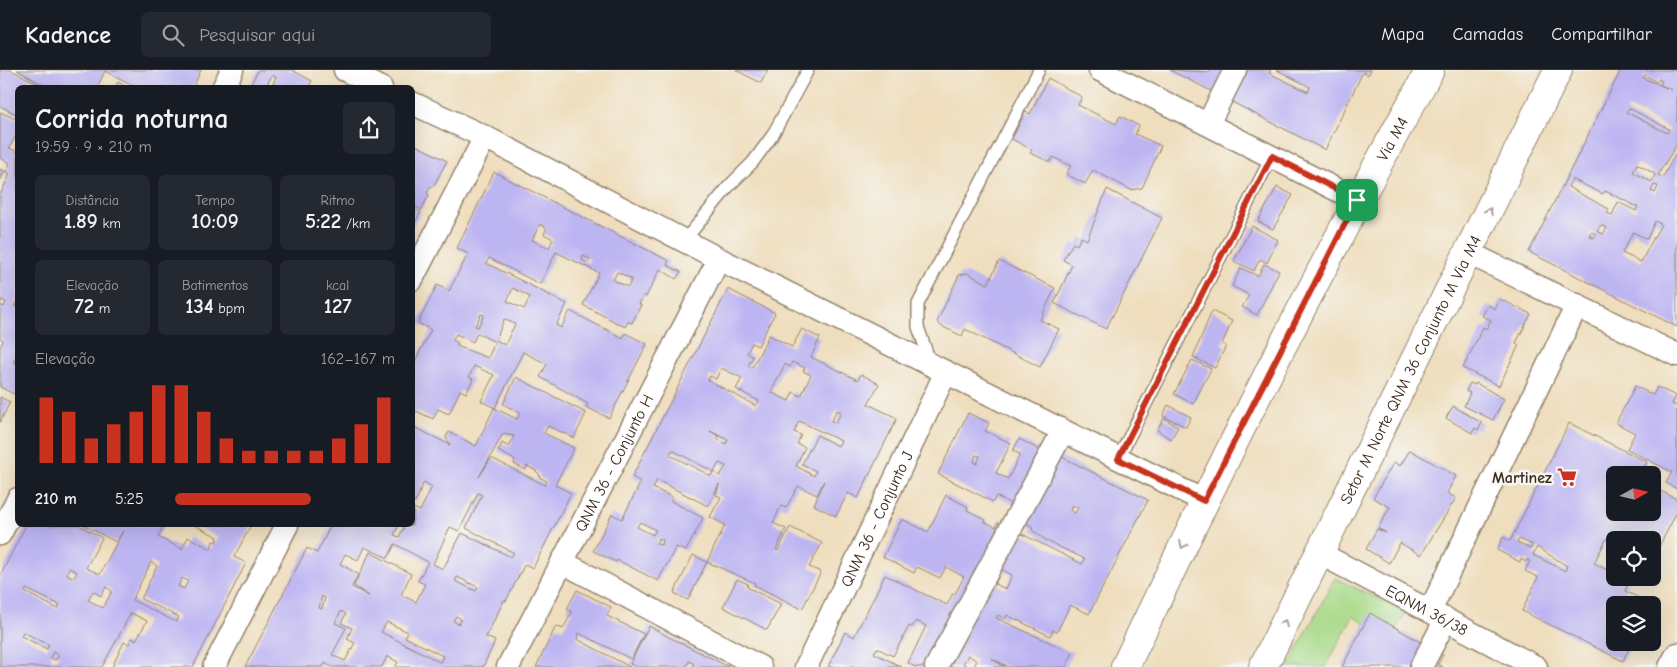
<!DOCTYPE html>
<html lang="pt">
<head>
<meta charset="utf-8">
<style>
	:root { --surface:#171b24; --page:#242831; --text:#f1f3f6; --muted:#9ea1a6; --line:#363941; --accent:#c8321e }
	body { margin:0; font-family:"Comic Neue",sans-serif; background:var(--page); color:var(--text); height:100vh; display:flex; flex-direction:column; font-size:19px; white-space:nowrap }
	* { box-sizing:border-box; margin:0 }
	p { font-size:16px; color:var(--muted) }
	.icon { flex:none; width:28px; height:28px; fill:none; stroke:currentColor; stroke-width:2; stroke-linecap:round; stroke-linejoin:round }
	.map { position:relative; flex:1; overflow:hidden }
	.panel { position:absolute; left:15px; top:15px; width:400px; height:442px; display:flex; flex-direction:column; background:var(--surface); border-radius:8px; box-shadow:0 5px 20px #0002 }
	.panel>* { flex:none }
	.needle { width:32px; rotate:82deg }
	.tools { position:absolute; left:1606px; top:396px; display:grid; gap:10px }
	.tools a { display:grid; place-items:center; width:55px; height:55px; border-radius:8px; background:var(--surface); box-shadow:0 5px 20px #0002; font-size:25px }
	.pin { position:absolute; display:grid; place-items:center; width:42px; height:42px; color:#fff; margin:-21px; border-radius:10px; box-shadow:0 2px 8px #0006 }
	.round { display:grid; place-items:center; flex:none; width:52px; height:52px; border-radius:8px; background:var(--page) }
	.summary { display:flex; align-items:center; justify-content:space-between; height:85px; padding:0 20px }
	h1 { font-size:28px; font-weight:600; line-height:38px }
	.stats { display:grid; grid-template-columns:repeat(3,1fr); gap:8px; height:85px; padding:5px 20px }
	.stats div { display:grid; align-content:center; border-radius:8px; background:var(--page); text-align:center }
	.stats b { font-size:21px; font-weight:600 }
	.stats small { font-size:14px; font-weight:400 }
	.stats p { font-size:14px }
	.chart { height:140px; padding:10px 20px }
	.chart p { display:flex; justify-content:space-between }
	.chart svg { width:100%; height:90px; margin-top:5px; stroke:var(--accent); stroke-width:6 }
	ul { padding:0 20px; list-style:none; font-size:16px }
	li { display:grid; grid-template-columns:80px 60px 1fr; align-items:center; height:38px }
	li i { height:12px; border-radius:6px; background:var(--accent) }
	header { display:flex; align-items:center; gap:30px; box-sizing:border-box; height:70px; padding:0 25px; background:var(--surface); border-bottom:1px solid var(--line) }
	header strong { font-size:24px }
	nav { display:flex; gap:28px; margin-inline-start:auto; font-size:18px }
	.search { width:350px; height:45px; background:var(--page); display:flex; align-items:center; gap:12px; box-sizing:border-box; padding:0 18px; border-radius:8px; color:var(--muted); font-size:19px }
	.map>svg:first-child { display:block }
	.green { fill:#a9da89; stroke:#728254 }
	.building { fill:#bdb5f2; fill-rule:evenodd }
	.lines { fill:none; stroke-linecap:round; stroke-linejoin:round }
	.lane-casing { stroke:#95846e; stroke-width:14 }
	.street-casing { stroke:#95846e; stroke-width:25 }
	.secondary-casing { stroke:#95846e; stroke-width:30 }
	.lane { stroke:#fff; stroke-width:11 }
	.street { stroke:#fff; stroke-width:22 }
	.secondary { stroke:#fff; stroke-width:28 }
	.oneway { stroke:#a79f9a }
	.route-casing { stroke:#fff; stroke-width:10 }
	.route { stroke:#c8321e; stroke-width:6 }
	.labels { text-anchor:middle; stroke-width:5; stroke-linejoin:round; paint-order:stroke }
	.street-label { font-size:16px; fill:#3b2a1e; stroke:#f6f6f2 }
	.poi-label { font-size:16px; font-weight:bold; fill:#3b2a1e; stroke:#f6f6f2; text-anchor:end }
</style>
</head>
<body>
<header>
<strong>Kadence</strong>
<div class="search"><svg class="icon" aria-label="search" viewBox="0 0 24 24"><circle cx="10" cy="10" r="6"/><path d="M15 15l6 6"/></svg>Pesquisar aqui</div>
<nav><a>Mapa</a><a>Camadas</a><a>Compartilhar</a></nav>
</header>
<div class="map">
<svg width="1677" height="597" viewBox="0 0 1677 597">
	<rect width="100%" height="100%" fill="#f6f6f2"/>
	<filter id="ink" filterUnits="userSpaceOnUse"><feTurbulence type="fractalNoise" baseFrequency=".02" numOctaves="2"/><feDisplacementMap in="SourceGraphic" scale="10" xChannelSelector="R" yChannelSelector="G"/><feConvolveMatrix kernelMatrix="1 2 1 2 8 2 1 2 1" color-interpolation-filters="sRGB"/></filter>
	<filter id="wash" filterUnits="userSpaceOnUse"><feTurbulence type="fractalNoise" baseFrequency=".0096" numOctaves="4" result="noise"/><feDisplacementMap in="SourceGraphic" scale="20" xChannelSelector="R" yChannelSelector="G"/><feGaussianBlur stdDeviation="1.12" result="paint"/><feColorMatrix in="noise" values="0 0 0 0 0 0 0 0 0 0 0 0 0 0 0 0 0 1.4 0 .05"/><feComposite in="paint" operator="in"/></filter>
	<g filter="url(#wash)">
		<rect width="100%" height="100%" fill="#efdebd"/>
		<polygon class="green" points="1335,508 1406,542 1390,569 1353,546 1326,597 1288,597"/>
		<g id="blocks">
			<g class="building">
				<polygon points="0,0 11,0 46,18 18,18 18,45 0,36"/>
				<polygon points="17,0 201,0 193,18 139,18 105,1 97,18 49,18"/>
				<polygon points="258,0 292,0 312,11 308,18 271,18 276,7 272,5 265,18 249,18"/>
				<polygon points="736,0 768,0 761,13"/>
				<polygon points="1170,0 1209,2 1210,0 1271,0 1269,3 1308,22 1310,17 1277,0 1371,0 1368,5 1363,2 1325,80"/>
				<path d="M1621 0H1677V74L1658 105 1663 107 1677 81V257L1529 182ZM1645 5 1657 12 1659 9 1662 11 1660 15 1672 20 1643 8ZM1629 38 1669 59 1667 63 1626 42ZM1637 94 1655 104 1652 112 1633 102ZM1572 109 1603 124 1605 121 1638 137 1636 141 1618 132 1612 145 1607 143 1609 139 1568 117ZM1654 115 1658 116 1655 123 1651 121ZM1655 151 1661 154 1641 192 1622 183 1633 162 1647 169ZM1601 155 1607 158 1603 164 1597 161ZM1591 162 1596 164 1594 168 1589 166Z"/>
				<polygon points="1048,8 1082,27 1078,35 1116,54 1120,46 1139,56 1135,64 1161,76 1142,118 1131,120 1093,100 1085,114 1066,104 1071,96 1053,87 1050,92 1030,83 1032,80 1012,69 1025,42 1030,44"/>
				<polygon points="118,12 128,18 115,18"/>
				<polygon points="0,42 18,50 18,62 9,78 18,82 18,228 14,236 16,237 18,234 18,285 13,292 18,294 18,326 0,317 0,277 3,270 0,268 0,235 4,237 6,232 2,230 0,234 0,125 10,104 6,102 10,93 0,88"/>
				<polygon points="412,73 447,91 433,117 431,116 427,123 429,125 421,140 412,135"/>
				<polygon points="0,99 5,101 0,111"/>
				<path d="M494 102 669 191 667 195 681 202 676 209 660 199 646 227 644 225 639 234 641 235 632 253 628 252 625 257 583 235 599 203 556 182 540 214 489 188 486 193 567 234 556 255 561 258 570 241 623 268 625 263 647 274 609 348 586 337 588 334 540 307 547 294 523 282 495 338 481 331 494 305 474 296 469 307 473 309 466 323 460 320 449 344 438 339 433 349 416 341 414 344 412 343V297L431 260 418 253 437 215 449 221 468 184 457 178ZM540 154 547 158 544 164 553 169 549 178 532 170ZM583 186 590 189 588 193 582 190ZM617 202 632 209 628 217 613 210ZM513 218 530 227 524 239 507 231ZM481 244 484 245 478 257 475 256ZM504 249 515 254 505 275 496 270ZM477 263 495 272 488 288 457 276 458 273 453 270 456 264 473 272Z"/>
				<polygon points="1277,117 1293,125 1273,159 1258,151"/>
				<polygon points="1107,119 1162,148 1106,259 1054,233 1072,195 1063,190 1073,173 1077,175 1081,167 1087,170"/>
				<polygon points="412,138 421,142 412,157"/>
				<polygon points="1252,156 1278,170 1267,193 1260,189 1254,201 1234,191"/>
				<polygon points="999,191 1055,218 1040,250 1059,259 1040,297 965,259 962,266 941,256 937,252 959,205 967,203 988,214"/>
				<polygon points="1264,194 1279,201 1257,245 1242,237 1249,225 1232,216 1241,198 1258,206"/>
				<path d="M728 219 775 243 758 276 752 273 747 283 753 287 748 296 752 298 769 265 792 277 802 259 820 268 811 287 858 310 861 304 879 314 868 334 897 348 858 428 848 423 836 446 814 435 824 411 817 425 798 416 786 438 781 436 773 453 786 459 776 480 778 481 790 457 822 473 809 497 821 502 802 539 754 515 755 513 707 492 725 455 710 447 721 427 716 425 719 414 708 436 657 410 653 418 672 427 671 431 703 448 686 481 676 477 658 511 617 490 616 492 593 481 612 444 622 449 641 412 632 407ZM792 292 805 298 803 301 811 305 801 326 793 322 789 331 771 322 785 294 790 297ZM721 298 742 308 736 319 759 331 756 336 708 310 710 306 716 309ZM837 340 841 342 836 353 831 351ZM799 351 841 371 838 376 817 365 802 394 816 401 814 406 796 396 805 377 797 374 801 365 794 362ZM710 361 728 370 726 374 717 369 719 366ZM672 380 714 402 719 393 726 396 720 406 713 401 711 406 670 385ZM640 452 656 460 653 465 637 457ZM659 468 663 470 661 475 656 473Z"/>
				<polygon points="1500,229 1531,244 1516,273 1519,275 1499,316 1463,298 1483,257 1486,259 1491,250 1482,246 1488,235 1495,239"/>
				<polygon points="1212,241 1232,251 1222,274 1226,276 1215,298 1193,287"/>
				<polygon points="1192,290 1211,299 1193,334 1174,324"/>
				<path d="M516 307 586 343 574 368 548 356 544 363 574 378 555 415 571 423 533 498 525 494 506 531 504 530 486 567 495 571 483 597H395L398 592 387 586 382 597H332L325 593 323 597H245L307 478 317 483 331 455H399L394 465 399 467 405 455H412L414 438 420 441 432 417 424 412 415 433 412 431V356L450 375 446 367 449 362 476 376 494 338 517 349 520 343 503 334ZM503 364 514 366 509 377 502 373 498 381 515 390 514 394 526 400 527 396 536 401 540 405 539 407 547 411 545 415 491 388 479 407ZM478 423 482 425 466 458 514 483 511 487 462 463 443 499 433 494 450 457 459 461ZM395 474 428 492 418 511 425 514 416 532 401 525 411 504 370 482 354 516 369 526 352 517 358 504 340 494 345 484 358 490 364 477 388 488ZM457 507 478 517 476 521 455 511ZM322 526 325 528 322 539 319 538ZM341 541 346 544 341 553 352 558 347 569 355 573 345 591 332 585 346 558 335 553ZM456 546 461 549 459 554 453 551ZM387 552 408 562 405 567 443 586 440 592 381 562Z"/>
				<polygon points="1470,313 1475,315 1476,313 1504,329 1493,350 1464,336 1470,323 1466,321"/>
				<polygon points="1635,316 1653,325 1657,317 1676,326 1672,334 1677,336 1677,419 1666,413 1672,402 1627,379 1635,363 1616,353"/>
				<polygon points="0,327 10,332 0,352"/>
				<polygon points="1168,335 1191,347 1186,357 1163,346"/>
				<polygon points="1453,336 1482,353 1478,360 1475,358 1472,363 1446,348"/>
				<path d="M968 343 989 353 985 361 1011 373 996 403 1008 409 1020 384 1013 381 1019 369 1050 385 1052 382 1148 430 1089 544 1070 535 1057 562 1053 560 1050 566 1007 545 1005 549 998 545 996 548 1073 583 1066 597H1008L991 588 1005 597H973L977 591 968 585 963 594 969 597H915L908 593 926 556 916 551 912 557 909 556 893 586 877 578 874 583 902 597H828L845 562 854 567 885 505 947 535 953 523 955 524 964 507 946 497 940 508 917 497 914 503 883 487 902 449 928 462 946 425 968 437 967 440 986 450 985 452 996 457 998 452 1082 494 1085 489 1047 471 1032 460 1033 457 1018 449 1023 440 996 426 993 432 938 404ZM976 385 980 386 977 394 974 392ZM1072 435 1078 438 1075 443 1070 440ZM995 496 1012 505 1006 519 995 514 998 507 991 504Z"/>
				<polygon points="1164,348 1178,357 1171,369 1157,360"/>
				<path d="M1569 353 1647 392 1640 405H1615V442H1652V417L1677 429V442L1652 490V470H1615V472L1607 468 1594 493 1615 504V508L1629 511 1625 521 1653 535H1615V572H1632L1623 591 1522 541 1538 507 1525 501 1530 491 1527 489 1526 492 1521 489 1520 492 1497 480 1503 467 1510 471ZM1519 469 1533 475 1531 479 1517 472ZM1537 477 1567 496 1565 501 1533 485Z"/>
				<polygon points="1410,380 1456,406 1447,423 1456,428 1421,485 1400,473 1389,493 1366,479 1377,459 1386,463 1378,458 1390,437 1373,428 1394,392 1400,396"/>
				<path d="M26 455H79L102 468 86 498 100 504 123 461 116 472 84 455H164L158 467 182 479 188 467 211 479 213 471 216 472 218 467 194 455H251L234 487 246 493 193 597H112L124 572 129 574 132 568 136 570 147 551 131 543 102 597H0V506ZM151 492 157 496 141 529 179 547 176 552 132 530ZM69 498 77 502 74 508 67 504ZM182 508 188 511 184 519 178 516ZM106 517 112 521 103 538 88 530 93 521 101 526ZM26 519 60 535 58 539 25 522ZM23 562 49 575 47 579 21 566ZM53 582 59 585 56 590 50 588Z"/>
				<polygon points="693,485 707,492 688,530 674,523"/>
				<polygon points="737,509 748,514 747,517 781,534 767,560 723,537"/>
				<polygon points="577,520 611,537 607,546 644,564 631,589 579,563 577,569 630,597 536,597 556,556 563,559 572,542 567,539"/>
				<polygon points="1370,543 1443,585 1438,594 1443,597 1342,597"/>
				<polygon points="649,556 669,567 729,597 692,597 694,594 689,591 686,597 636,597 630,594"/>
			</g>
		</g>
	</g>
	<g filter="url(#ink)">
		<use href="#blocks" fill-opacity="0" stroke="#95846e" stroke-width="1"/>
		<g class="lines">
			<defs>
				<g id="lane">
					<polyline points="684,171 729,116 753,92 772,66 808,0"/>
					<polyline points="931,294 918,257 918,234 1039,0"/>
					<polyline points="1118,389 1272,86"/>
				</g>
				<g id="street">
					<polyline points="345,0 381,18"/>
					<polyline points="1100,0 1357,130"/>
					<polyline points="223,18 232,0"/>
					<polyline points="412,33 485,67 719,189 1204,431"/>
					<polyline points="1208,54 1235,0"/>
					<polyline points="1469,183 1677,285"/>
					<polyline points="412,209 485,67"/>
					<polyline points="0,464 18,429"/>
					<path id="s1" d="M1319 483 1536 597"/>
					<polyline points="562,492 760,597"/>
					<polyline points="1430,541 1577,235"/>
					<polyline points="214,597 287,455"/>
					<path id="s2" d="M508 597 719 189"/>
					<path id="s3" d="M806 597 946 302"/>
					<polyline points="936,597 1063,361"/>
					<polyline points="1421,597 1446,549"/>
					<polyline points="1670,597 1677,584"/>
				</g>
				<g id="secondary">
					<path id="s4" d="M1125 597C1221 395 1320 195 1430 0"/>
					<path id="s5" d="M1263 597 1558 0"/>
				</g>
			</defs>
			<use href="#lane" class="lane-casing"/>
			<use href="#street" class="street-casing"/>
			<use href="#secondary" class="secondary-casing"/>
			<use href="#lane" class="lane"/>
			<use href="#street" class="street"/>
			<use href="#secondary" class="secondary"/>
		</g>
		<defs><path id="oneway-chevron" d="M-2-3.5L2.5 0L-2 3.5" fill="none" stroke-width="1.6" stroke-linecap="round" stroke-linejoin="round" transform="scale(1.25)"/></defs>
		<g class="oneway">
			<use href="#oneway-chevron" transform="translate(1489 141) rotate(-64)"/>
			<use href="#oneway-chevron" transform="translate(1183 475) rotate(115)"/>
			<use href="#oneway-chevron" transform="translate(1284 553) rotate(-64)"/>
		</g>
	</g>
	<g class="lines" filter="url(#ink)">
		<defs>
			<polygon id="route" points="1272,86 1357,130 1204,431 1118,389"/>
		</defs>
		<use href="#route" class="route-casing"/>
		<use href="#route" class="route"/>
	</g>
	<defs>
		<symbol id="supermarket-bare" viewBox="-9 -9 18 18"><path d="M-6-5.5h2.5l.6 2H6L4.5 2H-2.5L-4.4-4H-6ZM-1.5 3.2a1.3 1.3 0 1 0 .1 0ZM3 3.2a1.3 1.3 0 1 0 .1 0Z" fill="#c8321e" stroke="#f6f6f2" stroke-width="2.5" paint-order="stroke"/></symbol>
	</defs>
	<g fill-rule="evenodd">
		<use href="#supermarket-bare" x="1553" y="393" width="28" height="28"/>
	</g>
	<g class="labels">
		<g class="street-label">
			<text dy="6" stroke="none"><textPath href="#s4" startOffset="592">Via M4</textPath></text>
			<text dy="6" stroke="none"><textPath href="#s5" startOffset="332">Setor M Norte QNM 36 Conjunto M Via M4</textPath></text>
			<text dy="6" stroke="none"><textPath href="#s2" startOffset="230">QNM 36 - Conjunto H</textPath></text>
			<text dy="6" stroke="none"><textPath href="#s3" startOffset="164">QNM 36 - Conjunto J</textPath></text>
			<text dy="6" stroke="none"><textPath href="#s1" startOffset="122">EQNM 36/38</textPath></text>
		</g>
		<g class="poi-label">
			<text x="1552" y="413">Martinez</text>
		</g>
	</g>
</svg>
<div class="tools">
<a><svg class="needle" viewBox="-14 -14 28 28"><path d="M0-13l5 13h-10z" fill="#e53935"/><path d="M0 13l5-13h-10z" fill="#9ea1a6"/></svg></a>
<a><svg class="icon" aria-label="locate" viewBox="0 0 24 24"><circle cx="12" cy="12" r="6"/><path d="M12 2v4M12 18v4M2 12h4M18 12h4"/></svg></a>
<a><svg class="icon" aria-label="layers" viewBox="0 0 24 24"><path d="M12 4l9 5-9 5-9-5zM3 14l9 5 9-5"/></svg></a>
</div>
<div class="pin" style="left:1357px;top:130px;background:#1e9e55"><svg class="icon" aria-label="arrive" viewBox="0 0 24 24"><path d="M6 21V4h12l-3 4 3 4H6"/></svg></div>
<section class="panel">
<div class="summary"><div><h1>Corrida noturna</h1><p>19:59 · 9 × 210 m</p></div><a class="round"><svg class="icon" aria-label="share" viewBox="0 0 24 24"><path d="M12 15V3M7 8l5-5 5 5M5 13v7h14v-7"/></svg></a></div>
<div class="stats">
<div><p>Distância</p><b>1.89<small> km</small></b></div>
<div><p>Tempo</p><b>10:09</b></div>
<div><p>Ritmo</p><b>5:22<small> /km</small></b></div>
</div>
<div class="stats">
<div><p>Elevação</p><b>72<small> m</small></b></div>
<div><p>Batimentos</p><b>134<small> bpm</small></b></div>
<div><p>kcal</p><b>127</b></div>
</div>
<div class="chart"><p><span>Elevação</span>162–167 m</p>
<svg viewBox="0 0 160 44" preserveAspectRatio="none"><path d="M5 44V12M15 44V19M25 44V32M35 44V25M45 44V19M55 44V6M65 44V6M75 44V19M85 44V32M95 44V38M105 44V38M115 44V38M125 44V38M135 44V32M145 44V25M155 44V12"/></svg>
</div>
<ul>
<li><b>210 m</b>5:25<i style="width:62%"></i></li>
</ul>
</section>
</div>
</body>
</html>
